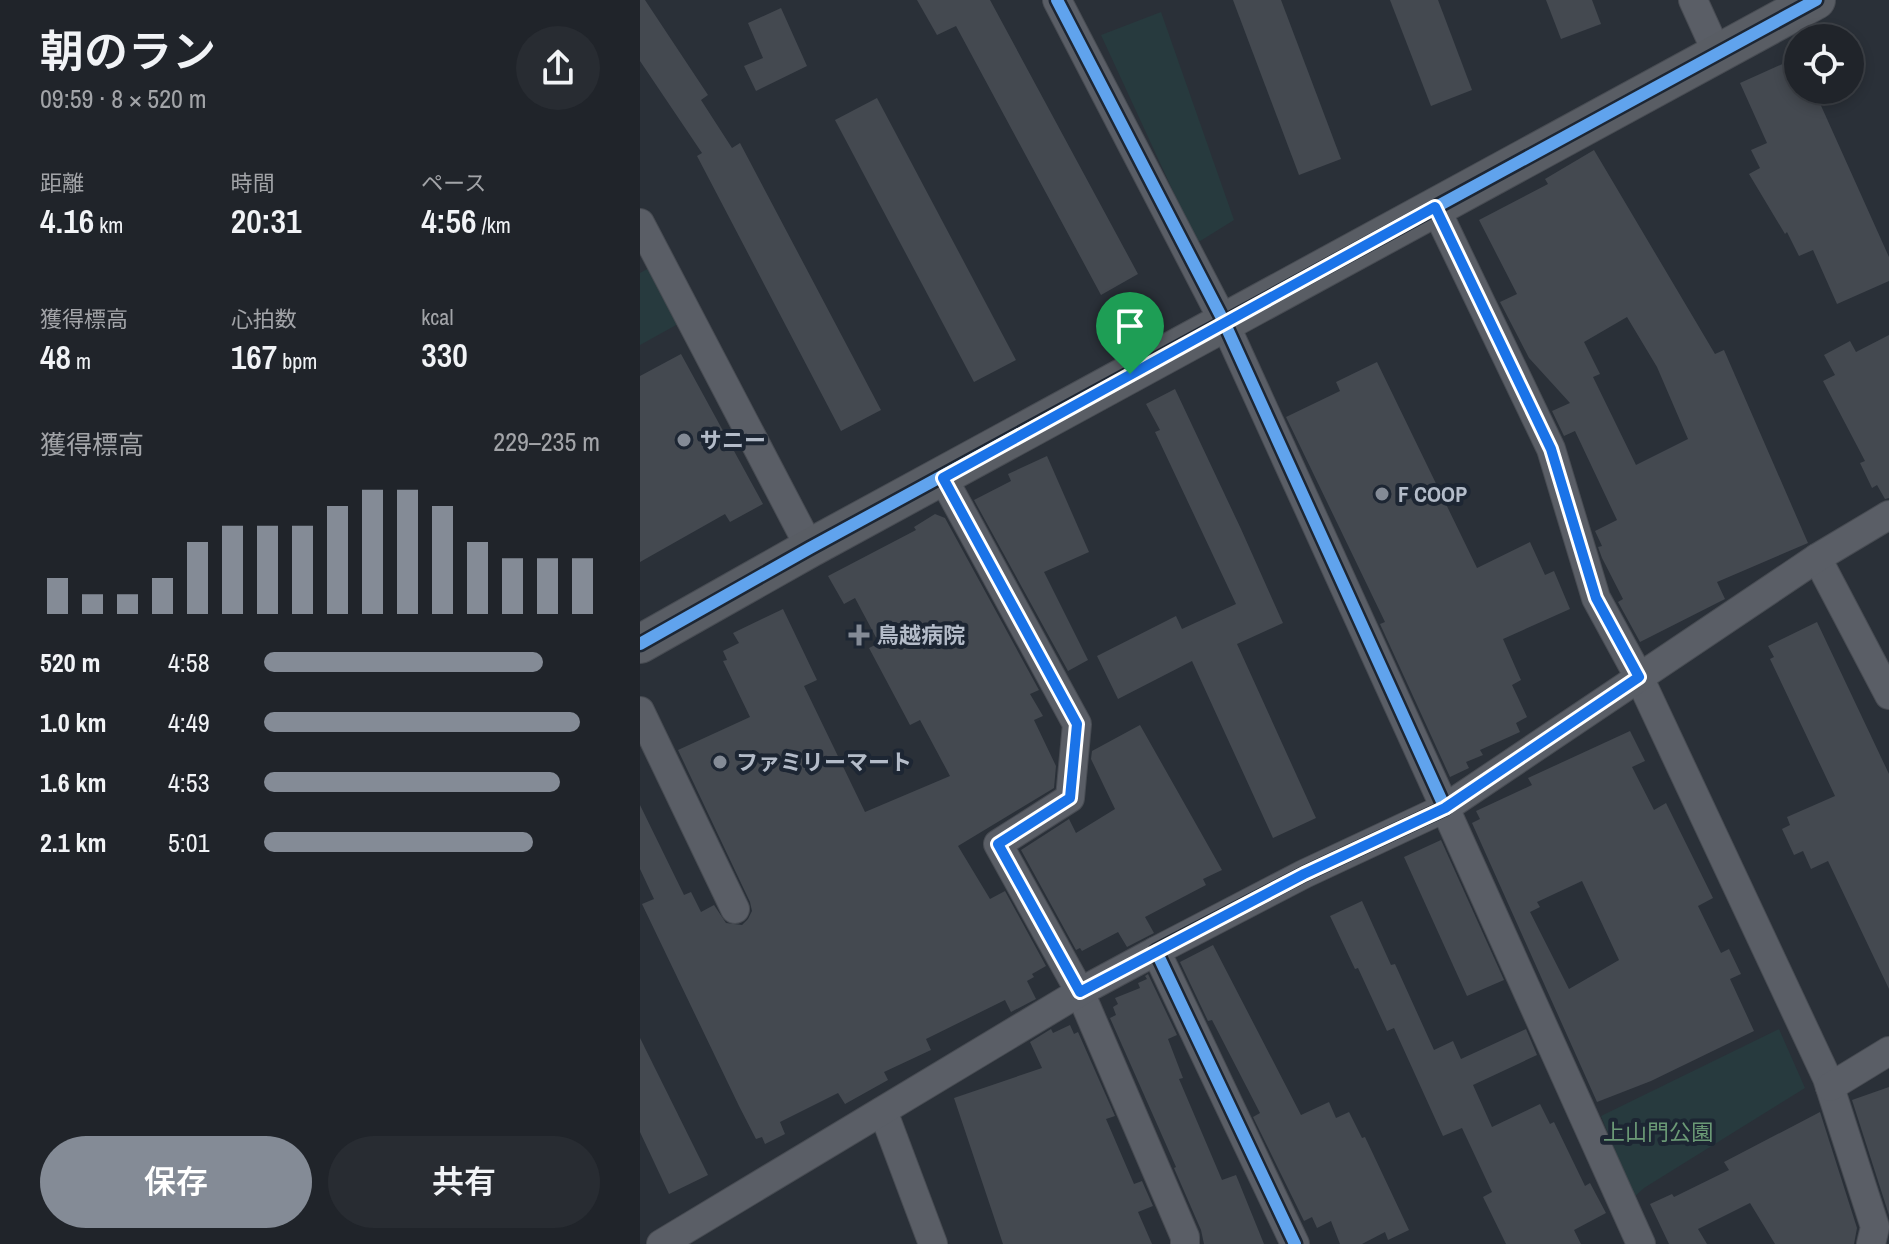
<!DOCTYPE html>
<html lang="ja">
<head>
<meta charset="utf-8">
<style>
	:root { --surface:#20242a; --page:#282c32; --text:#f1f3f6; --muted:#a2a4a8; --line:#3d4147; --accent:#848b96 }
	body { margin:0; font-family:"Archivo Narrow","Noto Sans JP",sans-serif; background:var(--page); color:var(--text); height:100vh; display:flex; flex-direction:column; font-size:30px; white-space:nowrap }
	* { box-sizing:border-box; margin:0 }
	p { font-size:26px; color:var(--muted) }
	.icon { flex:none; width:44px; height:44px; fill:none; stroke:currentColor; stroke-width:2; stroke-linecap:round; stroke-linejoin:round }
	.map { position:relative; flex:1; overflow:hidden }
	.drawer { display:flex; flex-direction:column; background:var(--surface); width:640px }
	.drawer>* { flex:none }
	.controls { position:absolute; left:1144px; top:24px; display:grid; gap:16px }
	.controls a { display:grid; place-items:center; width:80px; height:80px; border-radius:50%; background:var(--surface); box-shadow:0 4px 12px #0003,0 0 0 2px var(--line); font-size:40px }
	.pin { position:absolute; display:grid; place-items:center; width:68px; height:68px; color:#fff; margin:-82px -34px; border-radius:50% 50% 50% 0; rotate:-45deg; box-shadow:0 0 8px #0007 }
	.pin .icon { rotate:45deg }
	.round { display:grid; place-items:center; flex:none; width:84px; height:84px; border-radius:42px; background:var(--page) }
	.summary { display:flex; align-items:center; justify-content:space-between; height:136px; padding:0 40px }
	h1 { font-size:44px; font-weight:600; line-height:60px }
	.metrics { display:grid; grid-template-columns:repeat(3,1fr); gap:12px; height:136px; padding:8px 40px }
	.metrics div { display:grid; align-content:center }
	.metrics b { font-size:34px; font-weight:600 }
	.metrics small { font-size:22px; font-weight:400 }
	.metrics p { font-size:22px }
	.chart { height:224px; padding:16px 40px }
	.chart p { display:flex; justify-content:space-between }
	.chart svg { width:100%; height:144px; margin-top:8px; stroke:var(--accent); stroke-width:6 }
	.cta { display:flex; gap:16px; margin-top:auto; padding:16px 40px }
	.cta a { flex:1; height:92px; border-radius:48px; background:var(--accent); color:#fff; font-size:32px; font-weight:600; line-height:92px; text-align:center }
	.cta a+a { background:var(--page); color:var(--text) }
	ul { padding:0 40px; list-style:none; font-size:26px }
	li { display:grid; grid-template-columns:128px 96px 1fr; align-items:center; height:60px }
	li i { height:20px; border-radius:10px; background:var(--accent) }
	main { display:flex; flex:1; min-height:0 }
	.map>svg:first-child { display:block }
	.green { fill:#273a3e }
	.building { fill:#444950; fill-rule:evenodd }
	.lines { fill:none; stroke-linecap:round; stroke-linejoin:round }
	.street-casing { stroke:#484c53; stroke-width:30 }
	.secondary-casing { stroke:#484c53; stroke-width:40 }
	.street { stroke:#5a5e66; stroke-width:28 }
	.secondary { stroke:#595d64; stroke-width:38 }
	.cycleway-casing { stroke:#1d2633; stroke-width:17 }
	.cycleway { stroke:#60a3ed; stroke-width:12 }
	.route-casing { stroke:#fff; stroke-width:16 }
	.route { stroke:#1a73e8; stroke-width:10 }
	.poi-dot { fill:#848b96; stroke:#1d2633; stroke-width:3 }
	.labels { text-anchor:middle; stroke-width:8; stroke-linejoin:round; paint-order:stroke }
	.poi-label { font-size:22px; font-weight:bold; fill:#b4bcc9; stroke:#1d2633; text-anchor:start }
	.park-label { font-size:22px; fill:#6b9a76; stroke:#1d2633 }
</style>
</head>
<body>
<main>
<section class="drawer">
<div class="summary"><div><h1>朝のラン</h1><p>09:59 · 8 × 520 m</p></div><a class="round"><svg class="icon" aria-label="share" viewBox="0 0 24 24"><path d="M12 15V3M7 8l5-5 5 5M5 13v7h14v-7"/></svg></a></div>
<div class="metrics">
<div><p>距離</p><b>4.16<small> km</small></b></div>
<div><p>時間</p><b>20:31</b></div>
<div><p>ペース</p><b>4:56<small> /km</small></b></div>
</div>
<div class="metrics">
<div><p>獲得標高</p><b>48<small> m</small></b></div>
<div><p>心拍数</p><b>167<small> bpm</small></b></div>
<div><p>kcal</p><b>330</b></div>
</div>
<div class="chart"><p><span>獲得標高</span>229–235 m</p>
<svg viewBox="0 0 160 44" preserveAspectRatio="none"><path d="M5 44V33M15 44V38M25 44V38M35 44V33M45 44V22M55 44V17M65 44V17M75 44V17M85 44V11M95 44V6M105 44V6M115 44V11M125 44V22M135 44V27M145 44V27M155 44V27"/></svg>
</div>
<ul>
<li><b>520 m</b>4:58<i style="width:83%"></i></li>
<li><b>1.0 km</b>4:49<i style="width:94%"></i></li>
<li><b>1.6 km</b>4:53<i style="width:88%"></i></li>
<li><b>2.1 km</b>5:01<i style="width:80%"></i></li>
</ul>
<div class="cta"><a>保存</a><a>共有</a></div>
</section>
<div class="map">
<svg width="1249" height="1244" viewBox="0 0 1249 1244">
	<rect width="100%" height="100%" fill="#2a3038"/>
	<g class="green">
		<polygon points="521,12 594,220 557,243 461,35"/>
		<polygon points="9,268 38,324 0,345 0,273"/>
		<polygon points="1139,1029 1165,1088 1004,1188 994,1197 961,1116"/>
	</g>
	<g class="building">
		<polygon points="0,0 5,0 68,95 61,100 92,148 100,143 241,410 201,431 57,156 62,153 0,61"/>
		<polygon points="277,0 350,0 498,274 461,295 316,26 297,35"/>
		<polygon points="593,0 641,0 701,159 659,175"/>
		<polygon points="750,0 798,0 832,90 791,106"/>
		<polygon points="906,0 952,0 961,24 921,39"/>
		<polygon points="141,8 167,66 116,91 104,66 123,58 108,23"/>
		<polygon points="1158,57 1158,90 1174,90 1249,257 1249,281 1197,304 1173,250 1159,256 1147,232 1145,234 1109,174 1120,168 1111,150 1127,143 1100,83"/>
		<polygon points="237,98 376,360 334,382 195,120"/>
		<path d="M954 150 1075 354 1084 350 1168 543 1077 582 1085 599 1000 642 978 602 983 599 962 558 958 547 962 546 955 531 977 520 935 431 924 436 912 411 930 403 889 358 860 302 877 294 839 220 908 184 905 179ZM987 317 1017 367 1048 439 996 465 953 377 960 374 944 342Z"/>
		<polygon points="1249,335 1249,498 1245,499 1237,485 1232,488 1220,463 1225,461 1183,381 1195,375 1184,355 1210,341 1216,352"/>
		<polygon points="41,354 123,504 90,522 85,514 0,562 0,376"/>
		<polygon points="737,362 837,568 890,542 905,575 914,571 930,609 863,639 881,680 872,685 887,717 876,723 880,732 840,750 843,755 826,762 829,768 810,777 740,624 745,622 646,417 700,391 696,382"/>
		<polygon points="535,389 601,529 643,623 597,644 676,818 633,838 552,661 478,699 457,656 536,616 542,629 596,604 515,432 520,430 506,404"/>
		<polygon points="407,456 449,552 404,572 448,660 428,671 334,500 371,481 368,474"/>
		<polygon points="295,514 305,518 399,690 390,694 403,716 394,720 416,766 414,788 318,846 350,899 365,891 406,966 392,974 394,977 387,981 396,999 371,1012 365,1000 286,1039 291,1050 244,1072 248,1080 205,1104 198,1093 140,1122 145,1134 125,1144 122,1137 116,1139 99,1106 2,904 14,899 0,869 0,805 44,895 51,892 61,912 74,905 86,923 102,925 108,919 112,911 110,902 38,750 110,717 83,661 87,660 83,651 99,643 93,633 143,609 177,680 164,686 225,812 310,776 280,720 270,725 229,648 239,643 215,598 204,604 188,576 276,530 274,527"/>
		<polygon points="1177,622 1249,774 1249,989 1188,861 1171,869 1163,851 1154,855 1142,829 1150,825 1147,817 1195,796 1130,659 1134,657 1128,646"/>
		<polygon points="500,725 582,870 563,879 566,885 505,917 514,933 487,947 478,932 442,951 440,948 436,950 381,850 429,819 436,833 475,809 451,759 452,751"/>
		<path d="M990 731 1005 761 992 767 1014 810 1026 803 1073 898 1058 906 1081 953 1089 949 1101 974 1090 979 1114 1031 1011 1081 957 1102 832 823 840 819 836 811 892 785 888 778ZM942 881 979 960 929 989 890 912 900 907 897 902Z"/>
		<polygon points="801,840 864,980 827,996 764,857"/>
		<polygon points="722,901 751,965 755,964 794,1050 813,1041 821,1059 886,1029 897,1055 833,1085 852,1127 900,1104 910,1124 914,1122 945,1186 950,1183 966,1213 934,1230 941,1244 866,1244 843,1197 852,1192 822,1128 803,1136 754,1028 747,1031 718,968 715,969 690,916"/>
		<polygon points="573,945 661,1115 689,1102 696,1118 709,1112 722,1138 725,1137 769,1230 748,1240 745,1232 722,1244 700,1244 691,1221 677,1228 672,1217 664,1221 613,1117 620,1113 572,1020 568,1021 540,962"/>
		<polygon points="508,974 537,1035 528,1039 543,1078 539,1079 582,1180 596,1175 624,1244 564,1244 561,1230 534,1168 536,1167 470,1018 476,1015 473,1007 478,1004 475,998 500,988 498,983 507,979 505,976"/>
		<polygon points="430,1025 434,1034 438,1032 475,1116 466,1119 494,1184 502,1181 513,1206 498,1212 512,1244 363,1244 314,1098 402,1068 390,1042 411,1029 413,1033"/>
		<polygon points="0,1038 68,1175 29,1194 0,1132"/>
		<polygon points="1249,1087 1249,1215 1212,1100"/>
		<polygon points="1180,1112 1217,1228 1214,1244 1135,1244 1110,1203 1058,1229 1067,1244 1029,1244 1010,1204 1032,1194 1034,1197 1089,1170 1084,1162"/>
	</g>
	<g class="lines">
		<defs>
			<g id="street">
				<polyline points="417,0 584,322 805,808 664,874 516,951 655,1244"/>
				<polyline points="1053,0 1078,55"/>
				<polyline points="795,207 911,449 956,598 999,677 1187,1078 1235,1227 1231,1244"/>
				<polyline points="0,223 170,548"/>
				<polyline points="303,478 437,724 430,798 358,844 440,992 545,1237 545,1244"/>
				<polyline points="1177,558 1249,695"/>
				<polyline points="0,711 95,909"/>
				<polyline points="1190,1087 1249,1051"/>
				<polyline points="243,1111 293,1244"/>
				<polyline points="21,1244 440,992 516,951"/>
				<polyline points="1001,1244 805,808 1177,558 1249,515"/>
			</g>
			<polyline id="secondary" points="0,644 170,548 1176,0"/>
		</defs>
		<use href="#street" class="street-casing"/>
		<use href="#secondary" class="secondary-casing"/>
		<use href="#street" class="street"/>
		<use href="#secondary" class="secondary"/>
		<defs>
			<g id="cycleway">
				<polyline points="417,0 584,322 805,808 664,874 516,951 655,1244"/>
				<polyline points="0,644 170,548 1176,0"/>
			</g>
		</defs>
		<use href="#cycleway" class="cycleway-casing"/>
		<use href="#cycleway" class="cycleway"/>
	</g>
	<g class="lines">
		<defs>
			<polygon id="route" points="795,207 911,449 956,598 999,677 805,808 664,874 440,992 358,844 430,798 437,724 303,478"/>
		</defs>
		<use href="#route" class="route-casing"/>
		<use href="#route" class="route"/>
	</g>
	<g class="poi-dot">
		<circle cx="44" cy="440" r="8"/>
		<circle cx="742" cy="494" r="8"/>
		<path d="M215 623h8v8h8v8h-8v8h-8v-8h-8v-8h8z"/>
		<circle cx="80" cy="762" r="8"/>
	</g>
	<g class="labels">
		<g class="poi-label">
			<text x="60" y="448">サニー</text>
			<text x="758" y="502">F COOP</text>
			<text x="237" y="643">鳥越病院</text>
			<text x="96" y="770">ファミリーマート</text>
		</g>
		<g class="park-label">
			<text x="1018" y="1140">上山門公園</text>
		</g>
	</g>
</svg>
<div class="controls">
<a><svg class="icon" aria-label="locate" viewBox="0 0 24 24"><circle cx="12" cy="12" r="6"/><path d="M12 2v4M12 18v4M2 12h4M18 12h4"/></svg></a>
</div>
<div class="pin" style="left:490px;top:374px;background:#1e9e55"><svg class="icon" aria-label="arrive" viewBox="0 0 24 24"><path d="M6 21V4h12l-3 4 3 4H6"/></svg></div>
</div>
</main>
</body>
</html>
